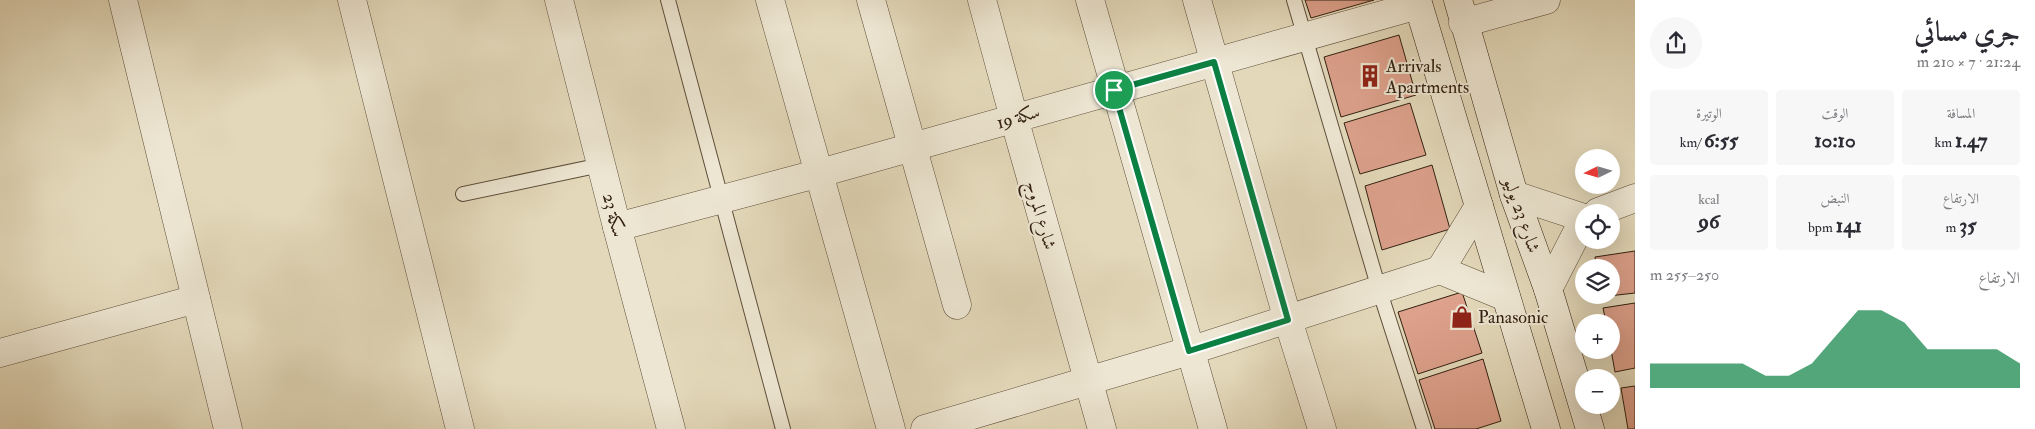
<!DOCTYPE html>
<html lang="ar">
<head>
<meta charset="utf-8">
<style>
	:root { --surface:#fff; --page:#f7f7f7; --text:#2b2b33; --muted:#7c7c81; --accent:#0b8043 }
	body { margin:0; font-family:"IM FELL Double Pica",Amiri,serif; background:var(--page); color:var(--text); direction:rtl; height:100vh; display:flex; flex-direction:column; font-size:19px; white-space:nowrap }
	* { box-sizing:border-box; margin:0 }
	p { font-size:16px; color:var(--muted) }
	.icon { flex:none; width:28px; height:28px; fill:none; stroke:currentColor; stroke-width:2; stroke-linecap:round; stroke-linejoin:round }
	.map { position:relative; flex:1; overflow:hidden; direction:ltr }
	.side { display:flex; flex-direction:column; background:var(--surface); width:400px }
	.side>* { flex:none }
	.needle { width:32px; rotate:265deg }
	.fabs { position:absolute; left:1575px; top:149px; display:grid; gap:10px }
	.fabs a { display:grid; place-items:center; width:45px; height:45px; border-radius:50%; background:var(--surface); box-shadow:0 5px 20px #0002; font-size:25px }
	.pin { position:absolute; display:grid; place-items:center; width:42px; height:42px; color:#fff; margin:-21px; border:2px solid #fff; border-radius:50%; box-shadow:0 1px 5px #0007 }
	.round { display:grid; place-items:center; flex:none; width:52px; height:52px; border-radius:26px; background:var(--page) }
	.summary { display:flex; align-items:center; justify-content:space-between; height:85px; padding:0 15px }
	h1 { font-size:28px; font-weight:700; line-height:38px }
	.stats { display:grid; grid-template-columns:repeat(3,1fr); gap:8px; height:85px; padding:5px 15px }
	.stats div { display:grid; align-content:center; border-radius:5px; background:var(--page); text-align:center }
	.stats b { font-size:21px; font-weight:700 }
	.stats small { font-size:14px; font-weight:400 }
	.stats p { font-size:14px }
	.chart { height:140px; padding:10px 15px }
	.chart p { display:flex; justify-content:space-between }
	.chart svg { width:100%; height:90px; margin-top:5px; fill:var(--accent); opacity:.7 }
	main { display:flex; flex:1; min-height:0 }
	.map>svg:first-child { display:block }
	.building { fill:#dda18c; stroke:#322011 }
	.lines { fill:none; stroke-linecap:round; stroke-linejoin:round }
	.service-casing { stroke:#5e4e3b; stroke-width:16 }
	.minor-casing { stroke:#5e4e3b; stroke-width:29 }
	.secondary-casing { stroke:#322011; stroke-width:29 }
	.service { stroke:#ede6d2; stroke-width:14 }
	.minor { stroke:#ede6d2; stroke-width:28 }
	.secondary { stroke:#ede6d2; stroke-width:28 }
	.route-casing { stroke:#fff; stroke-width:10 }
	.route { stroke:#0b8043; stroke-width:6 }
	.labels { text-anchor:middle; stroke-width:4; stroke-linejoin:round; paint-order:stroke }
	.poi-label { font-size:18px; fill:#322011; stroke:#ede6d2; text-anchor:start }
	.street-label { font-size:18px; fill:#322011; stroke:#ede6d2 }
</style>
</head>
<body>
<main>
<section class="side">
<div class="summary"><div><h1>جري مسائي</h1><p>21:24 · 7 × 210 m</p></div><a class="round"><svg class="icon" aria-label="share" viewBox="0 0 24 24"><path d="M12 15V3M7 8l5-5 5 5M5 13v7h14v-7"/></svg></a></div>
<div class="stats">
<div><p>المسافة</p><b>1.47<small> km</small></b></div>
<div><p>الوقت</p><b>10:10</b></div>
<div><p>الوتيرة</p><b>6:55<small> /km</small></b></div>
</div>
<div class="stats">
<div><p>الارتفاع</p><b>35<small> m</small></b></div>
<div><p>النبض</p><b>141<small> bpm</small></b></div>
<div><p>kcal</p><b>96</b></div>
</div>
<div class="chart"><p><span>الارتفاع</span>250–255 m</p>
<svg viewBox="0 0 160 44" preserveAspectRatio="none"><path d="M0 44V32L10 32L20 32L30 32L40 32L50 38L60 38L70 32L80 19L90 6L100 6L110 12L120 25L130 25L140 25L150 25L160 32V44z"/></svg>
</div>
</section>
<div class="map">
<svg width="1635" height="429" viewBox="0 0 1635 429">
	<rect width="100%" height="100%" fill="#e3d9ba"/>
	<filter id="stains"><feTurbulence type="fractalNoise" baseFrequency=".004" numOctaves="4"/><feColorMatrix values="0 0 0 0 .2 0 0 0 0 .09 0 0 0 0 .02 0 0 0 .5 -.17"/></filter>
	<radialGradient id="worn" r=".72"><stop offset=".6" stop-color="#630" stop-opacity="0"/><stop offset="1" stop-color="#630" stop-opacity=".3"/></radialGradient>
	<g class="building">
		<polygon points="1305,0 1374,0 1311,18"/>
		<polygon points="1399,35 1416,95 1341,117 1324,57"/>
		<polygon points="1410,103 1426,155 1360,174 1344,123"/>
		<polygon points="1432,165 1450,229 1382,250 1365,186"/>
		<polygon points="1635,251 1635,293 1600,297 1600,295 1611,295 1611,268 1596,268 1595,257"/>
		<polygon points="1462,292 1482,353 1418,374 1398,312"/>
		<polygon points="1635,303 1635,368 1615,372 1611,350 1611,322 1606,322 1603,308"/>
		<polygon points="1483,359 1501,421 1476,429 1435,429 1419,380"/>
		<polygon points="1635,386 1635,429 1628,429 1621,388"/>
	</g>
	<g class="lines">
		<defs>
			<g id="service">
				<polyline points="668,0 783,429"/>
				<polyline points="1294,0 1379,289 1424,429"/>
				<polyline points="463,194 601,165"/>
			</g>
			<g id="minor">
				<polyline points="123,0 228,429"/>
				<polyline points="352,0 460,429"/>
				<polyline points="559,0 617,227 671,429"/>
				<polyline points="770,0 891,429"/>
				<polyline points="871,0 957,305"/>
				<polyline points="982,0 1014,118 1102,429"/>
				<polyline points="1090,0 1213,429"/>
				<polyline points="1197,0 1288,320 1322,429"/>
				<polyline points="1463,23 1546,0"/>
				<polyline points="1514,195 1584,218"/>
				<polyline points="1598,212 1635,198"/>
				<polyline points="617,227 820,173 1418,5"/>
				<polyline points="1440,270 1479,206"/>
				<polyline points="1548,289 1584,219"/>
				<polyline points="0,353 196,299"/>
				<polyline points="925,429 1189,351 1440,270 1506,297"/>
			</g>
			<g id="secondary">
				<polyline points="1417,0 1546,429"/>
				<polyline points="1458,0 1514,195 1548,289 1590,429"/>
			</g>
		</defs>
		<use href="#service" class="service-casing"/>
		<use href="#minor" class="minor-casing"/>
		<use href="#secondary" class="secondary-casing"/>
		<use href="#service" class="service"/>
		<use href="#minor" class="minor"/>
		<use href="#secondary" class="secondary"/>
	</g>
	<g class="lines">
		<defs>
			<polygon id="route" points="1214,62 1288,320 1189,351 1114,90"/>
		</defs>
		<use href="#route" class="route-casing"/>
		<use href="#route" class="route"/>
	</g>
	<defs>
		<symbol id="building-bare" viewBox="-9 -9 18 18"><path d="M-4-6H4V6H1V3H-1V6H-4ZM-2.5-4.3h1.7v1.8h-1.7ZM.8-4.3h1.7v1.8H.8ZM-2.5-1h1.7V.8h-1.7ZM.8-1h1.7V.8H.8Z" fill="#8f2418" stroke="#ede6d2" stroke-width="2.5" paint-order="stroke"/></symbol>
		<symbol id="shop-bare" viewBox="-9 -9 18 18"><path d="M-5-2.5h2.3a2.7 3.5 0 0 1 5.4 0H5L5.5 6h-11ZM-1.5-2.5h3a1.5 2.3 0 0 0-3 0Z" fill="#8f2418" stroke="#ede6d2" stroke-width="2.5" paint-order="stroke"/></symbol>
	</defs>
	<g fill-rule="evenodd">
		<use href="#building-bare" x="1354" y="60" width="32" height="32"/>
		<use href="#shop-bare" x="1446" y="301" width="32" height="32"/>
	</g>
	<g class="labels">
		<g class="poi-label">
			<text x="1386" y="72">Arrivals<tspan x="1386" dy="21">Apartments</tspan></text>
			<text x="1478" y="323">Panasonic</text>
		</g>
		<g class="street-label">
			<text transform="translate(1018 117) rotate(-16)" y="6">سكة 19</text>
			<text transform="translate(614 215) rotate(76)" y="6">23 سكة</text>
			<text transform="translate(1041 215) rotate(74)" y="6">شارع المروج</text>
			<text transform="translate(1522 215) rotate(71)" y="6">شارع 23 يوليو</text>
		</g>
	</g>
	<rect width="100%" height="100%" filter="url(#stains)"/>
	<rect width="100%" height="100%" fill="url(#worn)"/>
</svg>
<div class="fabs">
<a><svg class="needle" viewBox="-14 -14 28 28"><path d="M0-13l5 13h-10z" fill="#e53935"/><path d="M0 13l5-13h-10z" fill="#7c7c81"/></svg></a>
<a><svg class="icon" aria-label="locate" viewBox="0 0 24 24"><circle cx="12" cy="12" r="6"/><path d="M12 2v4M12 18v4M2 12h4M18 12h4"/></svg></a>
<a><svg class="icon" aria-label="layers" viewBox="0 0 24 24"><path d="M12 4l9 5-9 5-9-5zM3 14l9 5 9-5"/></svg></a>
<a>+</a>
<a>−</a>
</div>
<div class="pin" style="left:1114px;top:90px;background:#1e9e55"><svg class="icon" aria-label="arrive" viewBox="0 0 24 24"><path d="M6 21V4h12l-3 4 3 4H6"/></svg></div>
</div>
</main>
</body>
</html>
